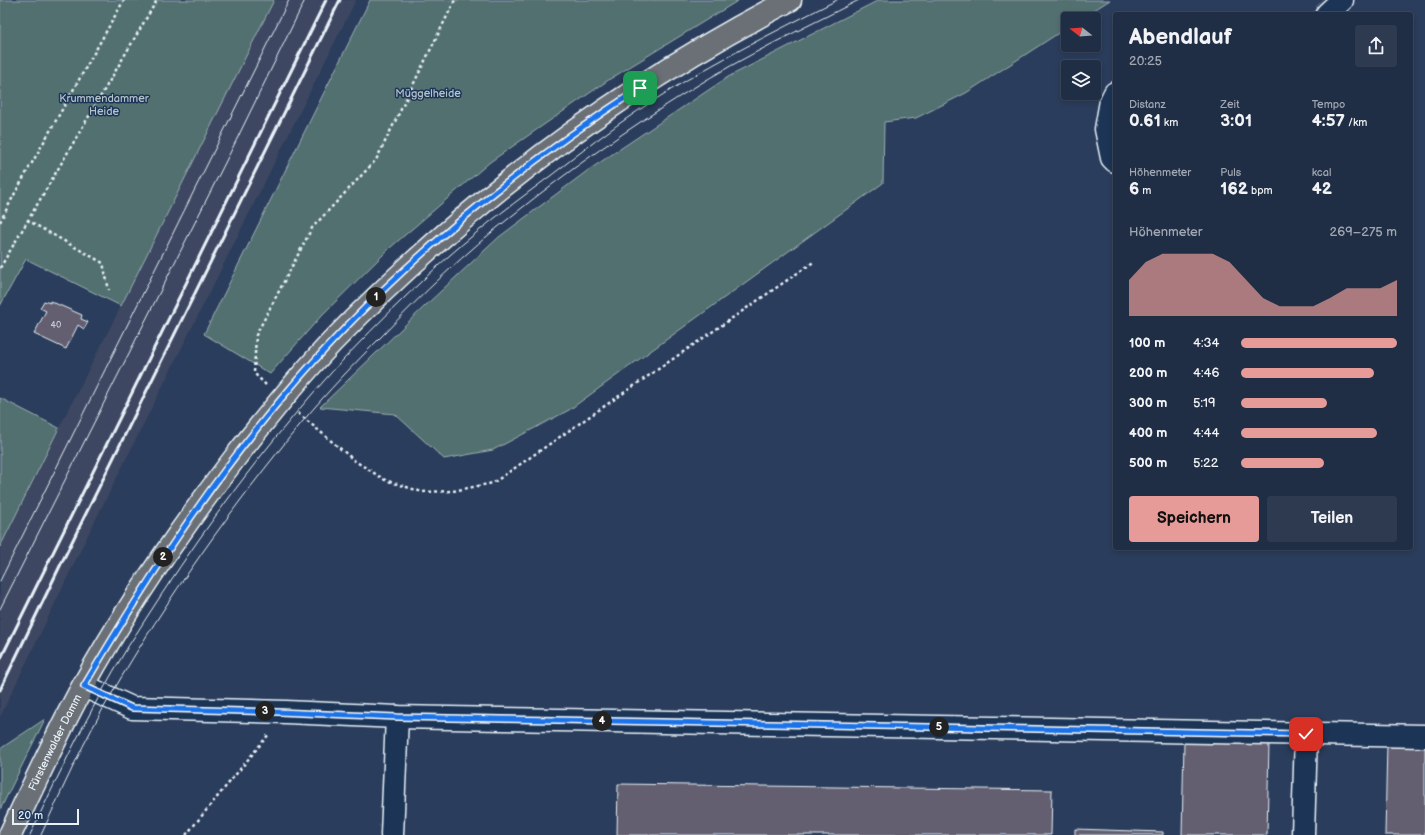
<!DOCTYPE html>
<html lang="de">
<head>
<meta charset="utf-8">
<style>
	:root { --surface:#202e45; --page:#2d3a50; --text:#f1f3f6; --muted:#a2a8b3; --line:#3d4a5e; --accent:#e69b98 }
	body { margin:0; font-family:"Balsamiq Sans",sans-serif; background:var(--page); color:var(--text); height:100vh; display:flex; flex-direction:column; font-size:15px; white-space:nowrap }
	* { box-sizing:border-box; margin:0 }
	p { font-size:13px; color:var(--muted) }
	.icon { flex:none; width:22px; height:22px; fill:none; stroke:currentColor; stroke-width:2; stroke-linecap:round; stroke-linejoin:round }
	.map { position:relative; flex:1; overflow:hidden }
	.panel { position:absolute; left:1113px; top:12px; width:300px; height:538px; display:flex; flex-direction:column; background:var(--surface); border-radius:4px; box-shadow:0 2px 6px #0003,0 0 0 1px var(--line) }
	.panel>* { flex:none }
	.needle { width:26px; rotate:287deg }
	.controls { position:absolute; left:1061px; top:12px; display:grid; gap:8px }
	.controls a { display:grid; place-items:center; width:40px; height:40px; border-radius:4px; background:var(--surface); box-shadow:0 2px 6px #0003,0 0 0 1px var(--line); font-size:20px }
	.scale { position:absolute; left:12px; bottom:10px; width:67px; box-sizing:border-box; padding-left:4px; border:2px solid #e8f1f8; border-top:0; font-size:11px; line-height:14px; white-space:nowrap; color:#e8f1f8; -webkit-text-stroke:3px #1d3557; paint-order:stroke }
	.pin { position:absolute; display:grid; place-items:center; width:34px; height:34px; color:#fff; margin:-17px; border-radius:8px; box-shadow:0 2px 6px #0006 }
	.km { position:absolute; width:20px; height:20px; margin:-10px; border-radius:50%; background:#222; color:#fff; font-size:11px; line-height:20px; text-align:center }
	.round { display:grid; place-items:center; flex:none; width:42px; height:42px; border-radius:4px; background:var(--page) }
	.head { display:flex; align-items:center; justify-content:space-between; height:68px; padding:0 16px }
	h1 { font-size:22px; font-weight:800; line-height:30px }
	.metrics { display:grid; grid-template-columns:repeat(3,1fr); gap:6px; height:68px; padding:4px 16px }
	.metrics div { display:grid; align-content:center }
	.metrics b { font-size:17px; font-weight:800 }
	.metrics small { font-size:11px; font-weight:400 }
	.metrics p { font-size:11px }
	.chart { height:112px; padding:8px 16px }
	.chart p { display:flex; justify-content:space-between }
	.chart svg { width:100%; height:72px; margin-top:4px; fill:var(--accent); opacity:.7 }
	.primary-button { display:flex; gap:8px; margin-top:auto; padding:8px 16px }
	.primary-button a { flex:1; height:46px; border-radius:4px; background:var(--accent); color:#111; font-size:16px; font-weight:800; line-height:46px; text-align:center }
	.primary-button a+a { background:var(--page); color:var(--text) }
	ul { padding:0 16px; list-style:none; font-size:13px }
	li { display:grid; grid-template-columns:64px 48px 1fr; align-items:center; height:30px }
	li i { height:10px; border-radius:5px; background:var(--accent) }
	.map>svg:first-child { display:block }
	.built { fill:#3c4762 }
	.green { fill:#52706f; stroke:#9db0b4 }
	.building { fill:#635f70; stroke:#e8f1f8 }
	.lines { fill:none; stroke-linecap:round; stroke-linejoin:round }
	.minor-casing { stroke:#e8f1f8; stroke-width:25 }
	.major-casing { stroke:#e8f1f8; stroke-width:25 }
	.path { stroke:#e8f1f8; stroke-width:2.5; stroke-dasharray:3 3; stroke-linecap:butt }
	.minor { stroke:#1d3557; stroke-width:22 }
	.major { stroke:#6a7074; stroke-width:22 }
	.tram { stroke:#e8f1f8; stroke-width:1 }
	.rail { stroke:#e8f1f8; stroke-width:3 }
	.route-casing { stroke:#fff; stroke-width:8 }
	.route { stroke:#1a73e8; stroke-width:5 }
	.labels { text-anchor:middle; stroke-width:3; stroke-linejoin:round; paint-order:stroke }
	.number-label { font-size:9px; fill:#c7ccd6 }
	.park-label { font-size:11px; fill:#b4c4c8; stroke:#1d3557 }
	.street-label { font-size:11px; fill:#e8f1f8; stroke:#1d3557 }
</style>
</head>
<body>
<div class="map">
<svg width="1425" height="835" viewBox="0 0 1425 835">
	<rect width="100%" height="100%" fill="#2b3d5c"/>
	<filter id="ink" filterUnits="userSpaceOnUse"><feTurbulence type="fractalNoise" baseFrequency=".025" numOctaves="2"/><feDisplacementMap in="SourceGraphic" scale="8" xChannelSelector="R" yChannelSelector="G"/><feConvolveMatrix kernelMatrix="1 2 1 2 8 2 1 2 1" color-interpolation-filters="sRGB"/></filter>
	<g filter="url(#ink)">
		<polygon class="built" points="273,0 356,0 86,539 0,717 0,548 59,428 121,306"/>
		<g class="green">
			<polygon points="0,0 274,0 121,306 26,259 0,306"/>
			<polygon points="370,0 739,0 610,79 490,162 391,247 322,315 270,374 204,334"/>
			<polygon points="879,0 1110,0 1080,19 1068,19 1068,27 966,93 916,118 884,122 883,183 569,410 493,450 444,459 395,414 320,407 427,304 499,237 587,171 728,77"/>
			<polygon points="0,398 59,428 0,547"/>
			<polygon points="45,719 0,810 0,749"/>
		</g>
		<g class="building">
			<polygon points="44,301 50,303 50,301 82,315 81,319 88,322 84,329 78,325 66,349 34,334 46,311 40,308"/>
			<polygon points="1184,742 1269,744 1267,835 1182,835"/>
			<polygon points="1387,743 1425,744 1425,835 1385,835"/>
			<polygon points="618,784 1052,790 1051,835 617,835"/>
			<polygon points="1075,829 1163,832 1163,835 1075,835"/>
		</g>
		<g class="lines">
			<defs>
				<g id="minor">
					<polyline points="1327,14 1342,0"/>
					<polyline points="1115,93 1111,101 1106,129 1112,158 1115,161"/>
					<polyline points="84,686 132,708 286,712 397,717 1425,736"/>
					<polyline points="392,835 397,717"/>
					<polyline points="1303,835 1306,734"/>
				</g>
				<g id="major">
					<path id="s1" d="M10 835C33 786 56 736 82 688 126 608 179 531 234 459 265 419 297 379 332 342 465 204 619 88 790 0"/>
				</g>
			</defs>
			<use href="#minor" class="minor-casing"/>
			<use href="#major" class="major-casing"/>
			<g class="path">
				<polyline points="27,220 103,263 109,290"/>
				<polyline points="0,222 15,193 124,0"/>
				<polyline points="0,268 157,0"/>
				<polyline points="266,385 254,373 256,335 312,228 376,160 455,0"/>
				<polyline points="298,413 355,461 385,480 422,492 453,491 493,483 815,261"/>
				<polyline points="186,835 269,734"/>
			</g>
			<use href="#minor" class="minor"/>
			<use href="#major" class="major"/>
			<g class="tram">
				<polyline points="0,581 289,0"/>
				<polyline points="0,609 233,147 305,0"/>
				<path d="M30 835C65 761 100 688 145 620 191 548 241 478 296 413 343 357 396 304 450 255 483 226 518 200 553 174 581 152 609 130 639 110 702 68 770 34 837 0"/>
				<path d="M41 835C63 788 84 740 111 695 167 598 232 507 303 421 328 391 354 364 381 337 422 294 466 252 513 215 569 170 629 128 690 90 744 56 802 29 859 0"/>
			</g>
			<g class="rail">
				<polyline points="0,660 326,0"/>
				<polyline points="0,690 60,566 340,0"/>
			</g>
		</g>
	</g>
	<g class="lines" filter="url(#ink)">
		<defs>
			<path id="route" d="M640 88C507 174 383 278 281 399 206 488 143 586 84 686L132 708 278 712 397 717 1306 734"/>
		</defs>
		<use href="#route" class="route-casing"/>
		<use href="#route" class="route"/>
	</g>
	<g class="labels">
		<g class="number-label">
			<text x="56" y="328">40</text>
		</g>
		<g class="park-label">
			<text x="428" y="97">Müggelheide</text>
			<text x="104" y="102">Krummendammer<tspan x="104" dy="13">Heide</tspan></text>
		</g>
		<g class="street-label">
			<text dy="4" stroke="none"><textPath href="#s1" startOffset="103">Fürstenwalder Damm</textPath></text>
		</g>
	</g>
</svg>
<div class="controls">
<a><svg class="needle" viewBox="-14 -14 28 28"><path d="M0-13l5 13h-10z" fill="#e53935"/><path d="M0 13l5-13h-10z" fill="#a2a8b3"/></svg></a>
<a><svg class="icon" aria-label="layers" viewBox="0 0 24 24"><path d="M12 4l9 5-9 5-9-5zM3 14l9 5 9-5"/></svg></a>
</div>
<div class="scale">20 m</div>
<div class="pin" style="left:640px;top:88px;background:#1e9e55"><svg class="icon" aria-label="arrive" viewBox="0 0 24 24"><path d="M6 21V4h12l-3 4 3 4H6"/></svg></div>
<div class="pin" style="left:1306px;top:734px;background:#d93025"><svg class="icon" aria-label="check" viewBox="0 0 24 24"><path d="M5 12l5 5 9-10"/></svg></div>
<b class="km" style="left:376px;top:297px">1</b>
<b class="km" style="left:163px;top:557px">2</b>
<b class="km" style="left:265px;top:711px">3</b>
<b class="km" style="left:602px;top:721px">4</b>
<b class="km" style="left:939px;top:727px">5</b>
<section class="panel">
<div class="head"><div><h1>Abendlauf</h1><p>20:25</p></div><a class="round"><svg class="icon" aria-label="share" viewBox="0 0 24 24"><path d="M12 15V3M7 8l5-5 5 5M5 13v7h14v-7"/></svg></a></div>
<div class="metrics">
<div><p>Distanz</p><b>0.61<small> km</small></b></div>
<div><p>Zeit</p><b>3:01</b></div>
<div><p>Tempo</p><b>4:57<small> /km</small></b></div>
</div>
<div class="metrics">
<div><p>Höhenmeter</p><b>6<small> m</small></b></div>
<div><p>Puls</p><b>162<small> bpm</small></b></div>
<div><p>kcal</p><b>42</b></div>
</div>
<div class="chart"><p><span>Höhenmeter</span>269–275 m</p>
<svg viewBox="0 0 160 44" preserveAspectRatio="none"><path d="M0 44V22L10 11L20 6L30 6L40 6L50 6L60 11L70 22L80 33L90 38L100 38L110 38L120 33L130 27L140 27L150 27L160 22V44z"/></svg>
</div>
<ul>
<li><b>100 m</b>4:34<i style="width:100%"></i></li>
<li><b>200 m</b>4:46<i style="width:85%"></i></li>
<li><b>300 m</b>5:19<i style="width:55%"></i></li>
<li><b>400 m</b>4:44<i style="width:87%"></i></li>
<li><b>500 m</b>5:22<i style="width:53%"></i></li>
</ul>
<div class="primary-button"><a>Speichern</a><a>Teilen</a></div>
</section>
</div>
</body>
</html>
